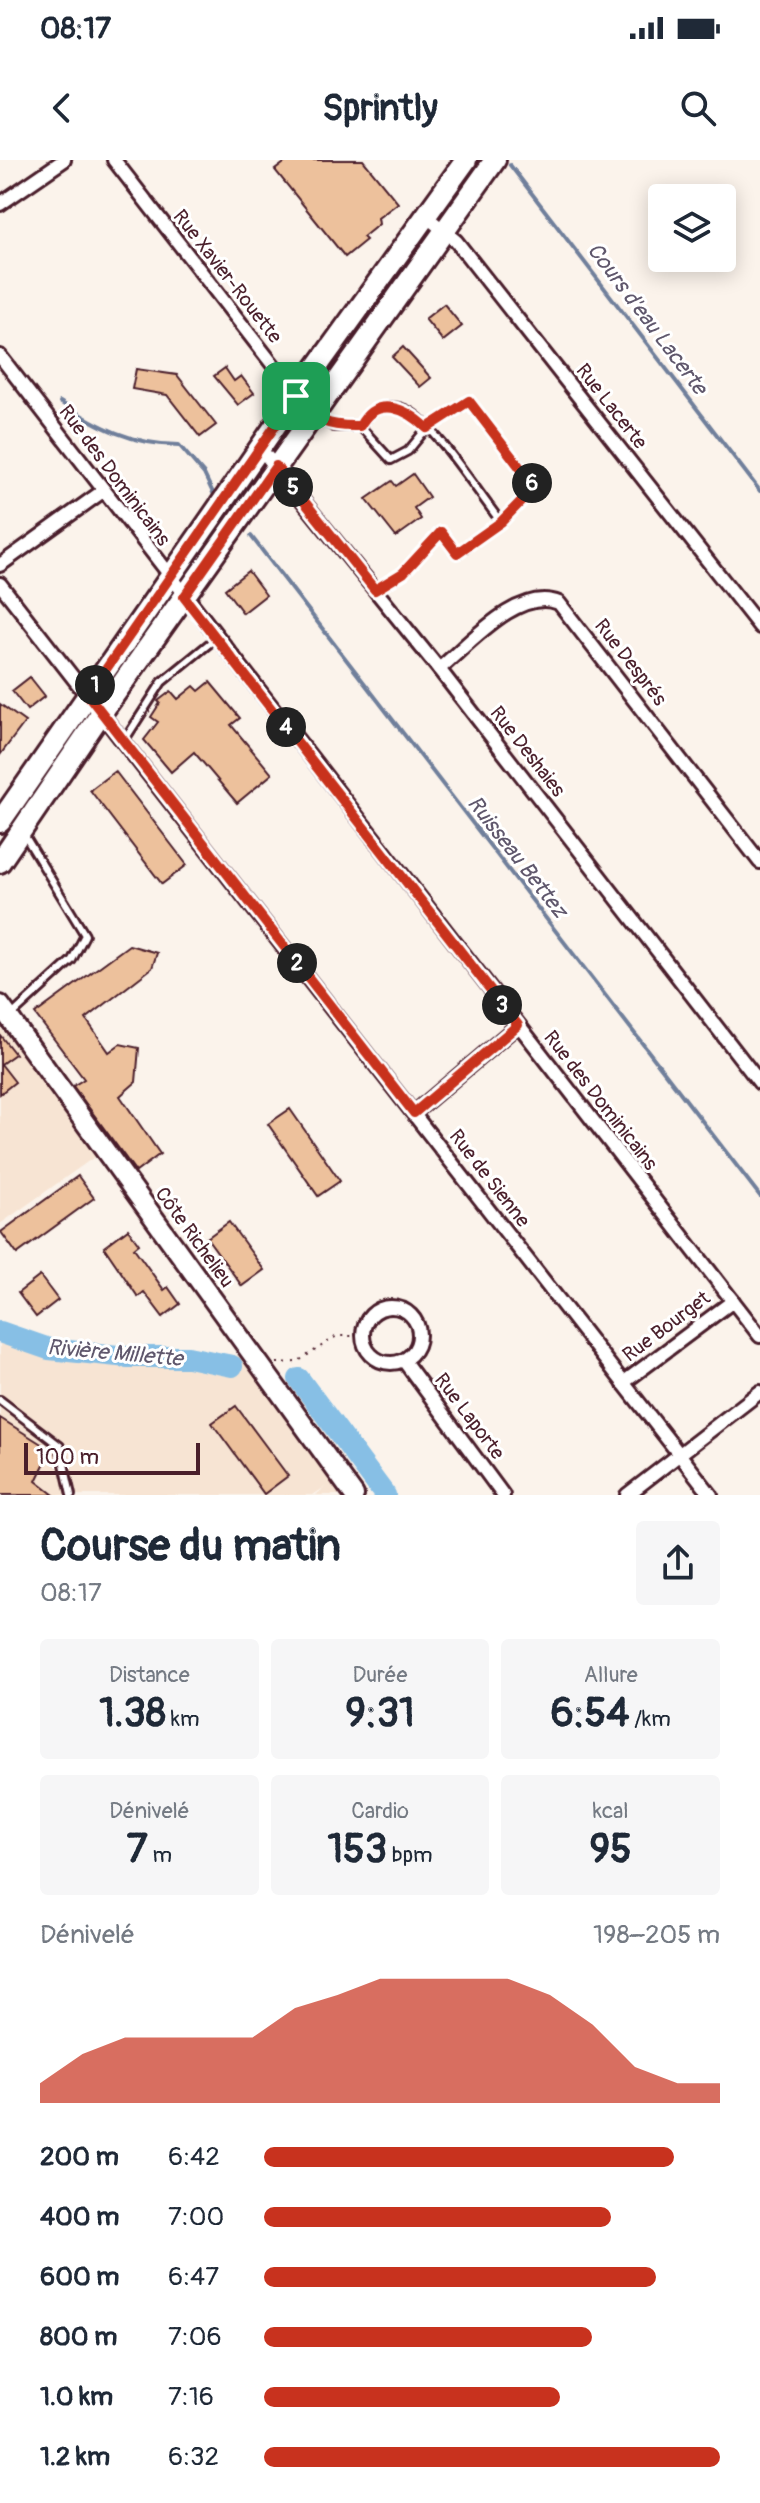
<!DOCTYPE html>
<html lang="fr">
<head>
<meta charset="utf-8">
<style>
	:root { --surface:#fff; --page:#f6f6f7; --text:#1f2937; --muted:#747a83; --accent:#c8321e }
	body { margin:0; font-family:Pangolin,sans-serif; background:var(--page); color:var(--text); height:100vh; display:flex; flex-direction:column; font-size:30px; white-space:nowrap }
	* { box-sizing:border-box; margin:0 }
	p { font-size:26px; color:var(--muted) }
	.icon { flex:none; width:44px; height:44px; fill:none; stroke:currentColor; stroke-width:2; stroke-linecap:round; stroke-linejoin:round }
	.map { position:relative; height:1335px; overflow:hidden }
	.side { display:flex; flex-direction:column; background:var(--surface); flex:1 }
	.side>* { flex:none }
	.buttons { position:absolute; left:648px; top:24px; display:grid; gap:16px }
	.buttons a { display:grid; place-items:center; width:88px; height:88px; border-radius:8px; background:var(--surface); box-shadow:0 4px 20px #0003; font-size:40px }
	.scale { position:absolute; left:24px; bottom:20px; width:176px; box-sizing:border-box; padding-left:8px; border:4px solid #4a1f2b; border-top:0; font-size:22px; line-height:28px; white-space:nowrap; color:#4a1f2b; -webkit-text-stroke:6px #fff; paint-order:stroke }
	.pin { position:absolute; display:grid; place-items:center; width:68px; height:68px; color:#fff; margin:-34px; border-radius:16px; box-shadow:0 4px 12px #0006 }
	.km { position:absolute; width:40px; height:40px; margin:-20px; border-radius:50%; background:#222; color:#fff; font-size:22px; line-height:40px; text-align:center }
	.round { display:grid; place-items:center; flex:none; width:84px; height:84px; border-radius:8px; background:var(--page) }
	.headline { display:flex; align-items:center; justify-content:space-between; height:136px; padding:0 40px }
	h1 { font-size:44px; font-weight:800; line-height:60px }
	.figures { display:grid; grid-template-columns:repeat(3,1fr); gap:12px; height:136px; padding:8px 40px }
	.figures div { display:grid; align-content:center; border-radius:8px; background:var(--page); text-align:center }
	.figures b { font-size:40px; font-weight:800 }
	.figures small { font-size:22px; font-weight:400 }
	.figures p { font-size:22px }
	.chart { height:224px; padding:16px 40px }
	.chart p { display:flex; justify-content:space-between }
	.chart svg { width:100%; height:144px; margin-top:8px; fill:var(--accent); opacity:.7 }
	ul { padding:0 40px; list-style:none; font-size:26px }
	li { display:grid; grid-template-columns:128px 96px 1fr; align-items:center; height:60px }
	li i { height:20px; border-radius:10px; background:var(--accent) }
	.status { display:flex; justify-content:space-between; align-items:center; height:56px; padding:0 40px; background:var(--surface); direction:ltr }
	.status svg { height:22px; fill:currentColor }
	header { display:flex; justify-content:space-between; align-items:center; height:104px; padding:0 40px; background:var(--surface); font-size:36px; font-weight:800 }
	.map>svg:first-child { display:block }
	.built { fill:#f7e4d3 }
	.lines { fill:none; stroke-linecap:round; stroke-linejoin:round }
	.stream { stroke:#6f7f9b; stroke-width:4 }
	.river { stroke:#87bfe5; stroke-width:22 }
	.building { fill:#edc19c; stroke:#4a1f2b; stroke-width:2 }
	.lane-casing { stroke:#4a1f2b; stroke-width:12 }
	.street-casing { stroke:#4a1f2b; stroke-width:18 }
	.secondary-casing { stroke:#4a1f2b; stroke-width:24 }
	.primary-casing { stroke:#4a1f2b; stroke-width:26 }
	.path { stroke:#4a1f2b; stroke-width:2; stroke-dasharray:2 6; stroke-linecap:butt }
	.lane { stroke:#fff; stroke-width:6 }
	.street { stroke:#fff; stroke-width:12 }
	.secondary { stroke:#fff; stroke-width:18 }
	.primary { stroke:#fff; stroke-width:20 }
	.route-casing { stroke:#fff; stroke-width:16 }
	.route { stroke:#c8321e; stroke-width:10 }
	.labels { text-anchor:middle; stroke-width:6; stroke-linejoin:round; paint-order:stroke }
	.street-label { font-size:20px; fill:#4a1f2b; stroke:#fff }
	.water-label { font-size:22px; font-style:italic; fill:#5f576c; stroke:#fff }
</style>
</head>
<body>
<div class="status"><b>08:17</b><svg viewBox="0 0 49 12"><path d="M0 12V9h3v3zM5 12V6h3v6zM10 12V3h3v9zM15 12V0h3v12zM26 1h20v11H26zM47 4h2v5h-2z"/></svg></div>
<header><svg class="icon" aria-label="back" viewBox="0 0 24 24"><path d="M15 5l-7 7 7 7"/></svg>Sprintly<svg class="icon" aria-label="search" viewBox="0 0 24 24"><circle cx="10" cy="10" r="6"/><path d="M15 15l6 6"/></svg></header>
<div class="map">
<svg width="760" height="1335" viewBox="0 0 760 1335">
	<rect width="100%" height="100%" fill="#fbf3eb"/>
	<filter id="ink" filterUnits="userSpaceOnUse"><feTurbulence type="fractalNoise" baseFrequency=".0125" numOctaves="2"/><feDisplacementMap in="SourceGraphic" scale="16" xChannelSelector="R" yChannelSelector="G"/><feConvolveMatrix kernelMatrix="1 2 1 2 8 2 1 2 1" color-interpolation-filters="sRGB"/></filter>
	<g filter="url(#ink)">
		<g class="built">
			<polygon points="0,867 100,993 0,1064"/>
			<polygon points="0,1175 246,1196 350,1335 316,1335 325,1327 313,1335 0,1335"/>
		</g>
		<g class="lines">
			<g class="stream">
				<polyline points="510,5 760,331"/>
				<path d="M60 242C98 267 133 285 179 285L204 314 214 335"/>
				<polyline points="251,376 760,1036"/>
			</g>
			<g class="river">
				<polyline points="0,1172 49,1189 128,1197 188,1197 232,1206"/>
				<polyline points="299,1219 385,1335"/>
			</g>
		</g>
		<g class="building">
			<polygon points="288,0 363,0 398,43 378,58 379,64 363,77 366,80 345,97 275,10"/>
			<polygon points="444,144 462,166 443,181 425,159"/>
			<polygon points="403,187 431,218 420,227 392,197"/>
			<polygon points="225,208 234,221 241,216 254,233 238,245 214,216"/>
			<polygon points="136,209 177,215 216,265 200,277 167,235 132,229"/>
			<polygon points="413,314 429,337 414,348 421,359 396,377 366,339 392,321 396,326"/>
			<polygon points="248,411 266,435 243,453 225,429"/>
			<polygon points="30,517 45,536 27,550 12,531"/>
			<polygon points="210,522 240,558 231,565 272,614 237,643 194,592 171,612 144,580 158,562 151,557 160,543 158,541 171,531 178,539 194,526 199,531"/>
			<polygon points="0,544 25,562 0,595"/>
			<polygon points="115,611 187,705 162,724 90,630"/>
			<polygon points="129,785 157,793 152,808 86,859 109,892 120,884 139,888 136,922 120,936 160,994 136,1012 73,926 84,919 35,854"/>
			<polygon points="0,875 15,894 1,904 15,922 0,934"/>
			<polygon points="290,949 340,1021 318,1036 268,964"/>
			<polygon points="78,1016 94,1038 17,1094 1,1072"/>
			<polygon points="229,1062 264,1110 242,1126 207,1078"/>
			<polygon points="128,1069 139,1084 134,1088 164,1130 168,1127 180,1144 163,1157 144,1132 138,1137 104,1087"/>
			<polygon points="40,1116 58,1140 36,1157 18,1133"/>
			<polygon points="236,1246 288,1316 264,1334 212,1263"/>
			<polygon points="0,1258 51,1290 36,1321 54,1335 0,1335"/>
		</g>
		<g class="lines">
			<defs>
				<g id="lane">
					<polyline points="316,257 334,267 360,266 391,300 408,291 427,268 469,241 535,327 501,362 457,393 441,372 403,413 375,430"/>
					<path d="M360 266C369 249 391 241 409 251 434 264 481 337 501 362"/>
					<polyline points="124,581 162,522 216,478"/>
					<polyline points="12,855 72,800 85,775 23,673"/>
					<polyline points="0,1240 60,1286 71,1335"/>
				</g>
				<g id="street">
					<polyline points="114,0 312,255"/>
					<polyline points="0,44 64,0"/>
					<polyline points="426,56 456,81 760,467"/>
					<polyline points="0,196 760,1176"/>
					<polyline points="260,288 439,509 760,923"/>
					<polyline points="0,405 103,331"/>
					<polyline points="0,424 711,1335"/>
					<path d="M439 509C469 484 519 426 559 443L760 702"/>
					<polyline points="414,953 518,865"/>
					<circle cx="391" cy="1175" r="28"/>
					<polyline points="404,1201 503,1335"/>
					<polyline points="623,1223 733,1141"/>
					<polyline points="627,1335 760,1232"/>
				</g>
				<polyline id="secondary" points="0,845 354,1335"/>
				<g id="primary">
					<polyline points="0,662 296,236 466,0"/>
					<polyline points="0,702 102,552 495,0"/>
				</g>
			</defs>
			<use href="#lane" class="lane-casing"/>
			<use href="#street" class="street-casing"/>
			<use href="#secondary" class="secondary-casing"/>
			<use href="#primary" class="primary-casing"/>
			<polyline class="path" points="277,1203 297,1202 337,1176 363,1176"/>
			<use href="#lane" class="lane"/>
			<use href="#street" class="street"/>
			<use href="#secondary" class="secondary"/>
			<use href="#primary" class="primary"/>
		</g>
	</g>
	<g class="lines" filter="url(#ink)">
		<defs>
			<path id="route" d="M296 236C317 262 327 267 360 266 377 234 407 249 427 268L469 241 535 327 501 362 457 393 441 372 403 413 375 430 276 306 184 437 518 865 414 953 88 535Z"/>
		</defs>
		<use href="#route" class="route-casing"/>
		<use href="#route" class="route"/>
	</g>
	<g class="labels">
		<g class="street-label">
			<text transform="translate(228 116) rotate(52)" y="7">Rue Xavier-Rouette</text>
			<text transform="translate(612 246) rotate(52)" y="7">Rue Lacerte</text>
			<text transform="translate(115 315) rotate(53)" y="7">Rue des Dominicains</text>
			<text transform="translate(631 502) rotate(52)" y="7">Rue Després</text>
			<text transform="translate(528 591) rotate(52)" y="7">Rue Deshaies</text>
			<text transform="translate(601 940) rotate(52)" y="7">Rue des Dominicains</text>
			<text transform="translate(490 1018) rotate(52)" y="7">Rue de Sienne</text>
			<text transform="translate(195 1077) rotate(54)" y="7">Côte Richelieu</text>
			<text transform="translate(666 1166) rotate(-37)" y="7">Rue Bourget</text>
			<text transform="translate(470 1256) rotate(53)" y="7">Rue Laporte</text>
		</g>
		<g class="water-label">
			<text transform="translate(648 158) rotate(53)" y="8">Cours d'eau Lacerte</text>
			<text transform="translate(518 696) rotate(52)" y="8">Ruisseau Bettez</text>
			<text transform="translate(115 1192) rotate(5)" y="8">Rivière Millette</text>
		</g>
	</g>
</svg>
<div class="buttons">
<a><svg class="icon" aria-label="layers" viewBox="0 0 24 24"><path d="M12 4l9 5-9 5-9-5zM3 14l9 5 9-5"/></svg></a>
</div>
<div class="scale">100 m</div>
<div class="pin" style="left:296px;top:236px;background:#1e9e55"><svg class="icon" aria-label="arrive" viewBox="0 0 24 24"><path d="M6 21V4h12l-3 4 3 4H6"/></svg></div>
<b class="km" style="left:95px;top:525px">1</b>
<b class="km" style="left:297px;top:803px">2</b>
<b class="km" style="left:502px;top:845px">3</b>
<b class="km" style="left:286px;top:567px">4</b>
<b class="km" style="left:293px;top:327px">5</b>
<b class="km" style="left:532px;top:323px">6</b>
</div>
<section class="side">
<div class="headline"><div><h1>Course du matin</h1><p>08:17</p></div><a class="round"><svg class="icon" aria-label="share" viewBox="0 0 24 24"><path d="M12 15V3M7 8l5-5 5 5M5 13v7h14v-7"/></svg></a></div>
<div class="figures">
<div><p>Distance</p><b>1.38<small> km</small></b></div>
<div><p>Durée</p><b>9:31</b></div>
<div><p>Allure</p><b>6:54<small> /km</small></b></div>
</div>
<div class="figures">
<div><p>Dénivelé</p><b>7<small> m</small></b></div>
<div><p>Cardio</p><b>153<small> bpm</small></b></div>
<div><p>kcal</p><b>95</b></div>
</div>
<div class="chart"><p><span>Dénivelé</span>198–205 m</p>
<svg viewBox="0 0 160 44" preserveAspectRatio="none"><path d="M0 44V38L10 29L20 24L30 24L40 24L50 24L60 15L70 11L80 6L90 6L100 6L110 6L120 11L130 20L140 33L150 38L160 38V44z"/></svg>
</div>
<ul>
<li><b>200 m</b>6:42<i style="width:90%"></i></li>
<li><b>400 m</b>7:00<i style="width:76%"></i></li>
<li><b>600 m</b>6:47<i style="width:86%"></i></li>
<li><b>800 m</b>7:06<i style="width:72%"></i></li>
<li><b>1.0 km</b>7:16<i style="width:65%"></i></li>
<li><b>1.2 km</b>6:32<i style="width:100%"></i></li>
</ul>
</section>
</body>
</html>
